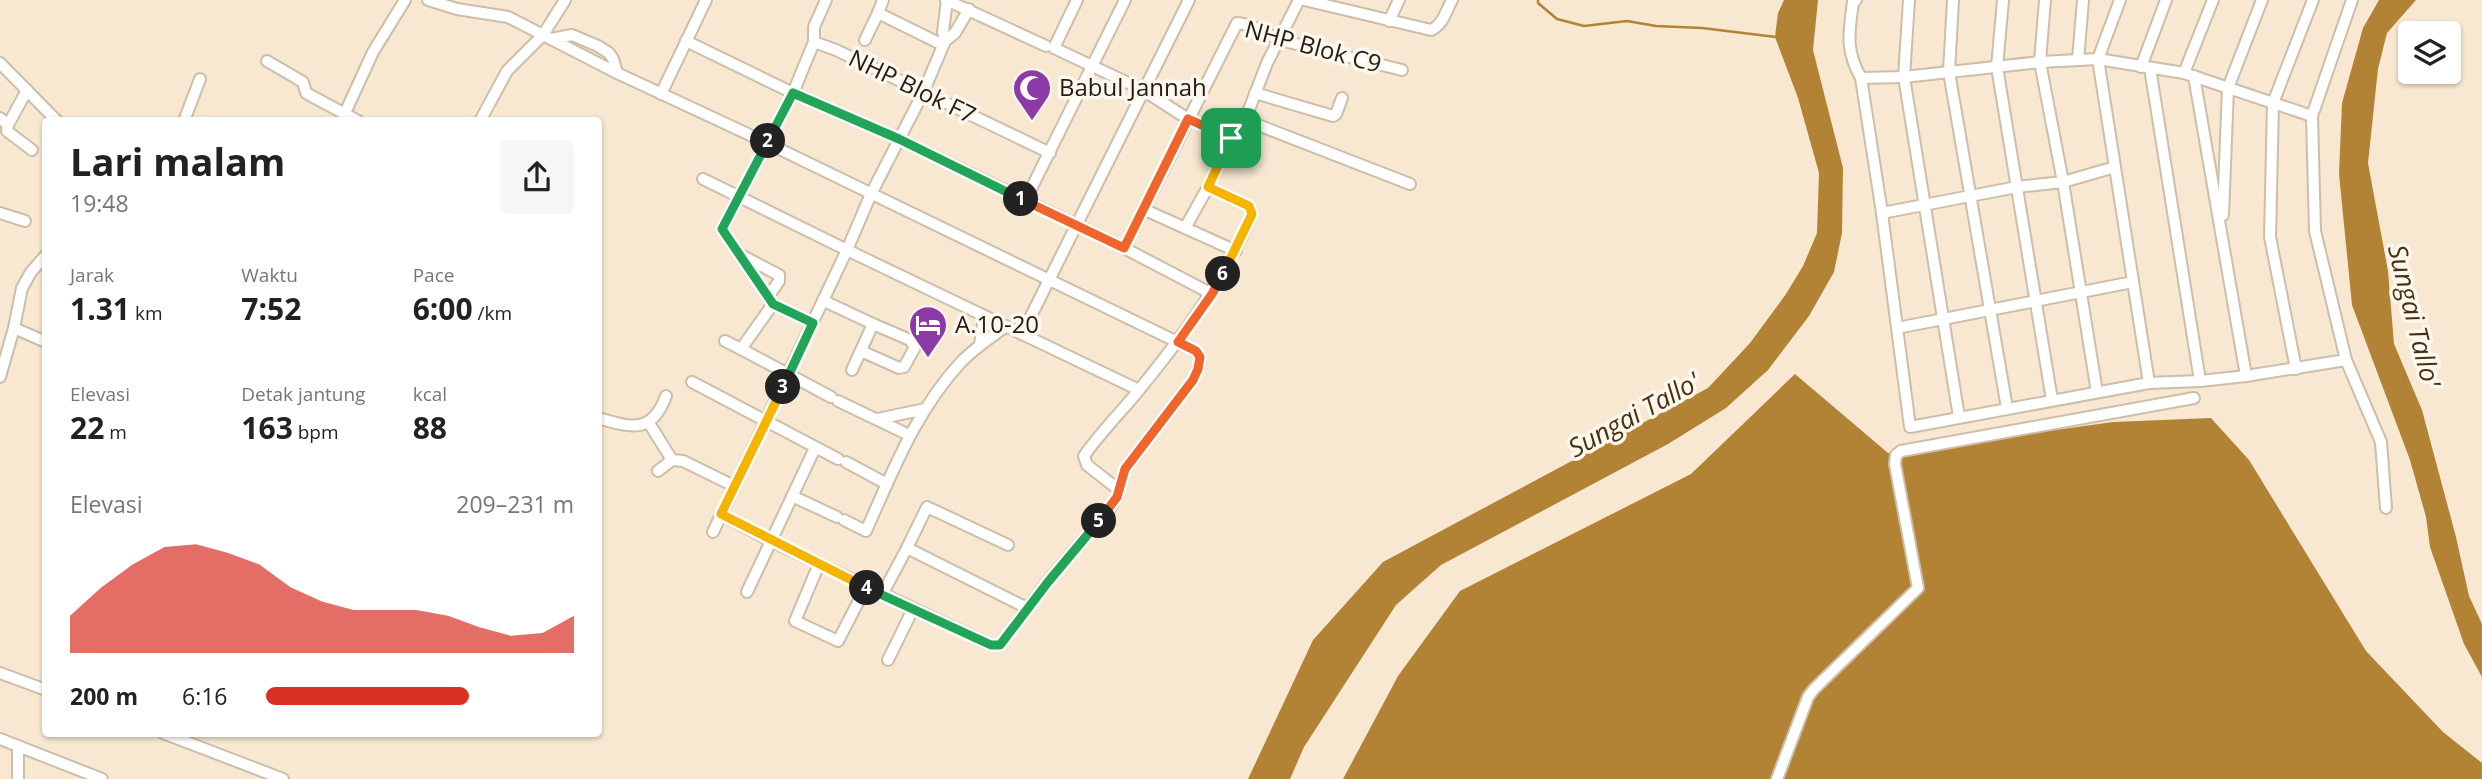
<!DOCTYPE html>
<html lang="id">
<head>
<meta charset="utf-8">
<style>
	:root { --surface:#fff; --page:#f6f6f6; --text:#222; --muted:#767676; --accent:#d93025 }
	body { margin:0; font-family:"Open Sans",sans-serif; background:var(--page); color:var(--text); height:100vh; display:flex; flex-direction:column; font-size:26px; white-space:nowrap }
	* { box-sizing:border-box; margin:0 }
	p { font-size:23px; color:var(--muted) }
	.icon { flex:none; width:38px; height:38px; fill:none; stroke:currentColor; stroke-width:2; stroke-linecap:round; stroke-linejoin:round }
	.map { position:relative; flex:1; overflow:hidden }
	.drawer { position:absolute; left:42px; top:117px; width:560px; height:620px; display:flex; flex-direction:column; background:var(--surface); border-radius:7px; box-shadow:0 2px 5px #0004 }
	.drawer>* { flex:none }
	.controls { position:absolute; left:2398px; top:21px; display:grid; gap:14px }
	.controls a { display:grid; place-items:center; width:63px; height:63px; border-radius:7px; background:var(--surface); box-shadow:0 2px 5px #0004; font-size:35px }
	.pin { position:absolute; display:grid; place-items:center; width:60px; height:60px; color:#fff; margin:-30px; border-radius:14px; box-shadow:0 4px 10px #0006 }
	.km { position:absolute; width:35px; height:35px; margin:-18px; border-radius:50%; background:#222; color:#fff; font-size:19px; line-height:35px; text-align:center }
	.round { display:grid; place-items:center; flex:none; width:74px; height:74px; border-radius:7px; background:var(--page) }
	.overview { display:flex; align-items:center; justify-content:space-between; height:119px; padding:0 28px }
	h1 { font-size:38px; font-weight:700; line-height:52px }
	.metrics { display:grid; grid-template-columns:repeat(3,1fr); gap:10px; height:119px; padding:7px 28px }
	.metrics div { display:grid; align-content:center }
	.metrics b { font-size:30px; font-weight:700 }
	.metrics small { font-size:19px; font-weight:400 }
	.metrics p { font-size:19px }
	.chart { height:196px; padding:14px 28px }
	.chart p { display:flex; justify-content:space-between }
	.chart svg { width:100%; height:126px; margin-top:7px; fill:var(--accent); opacity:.7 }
	ul { padding:0 28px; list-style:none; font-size:23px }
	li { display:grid; grid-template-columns:112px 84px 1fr; align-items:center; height:52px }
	li i { height:18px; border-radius:9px; background:var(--accent) }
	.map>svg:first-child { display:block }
	.water { fill:#b38335 }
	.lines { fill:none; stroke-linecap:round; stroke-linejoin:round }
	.stream { stroke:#b38335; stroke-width:2.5 }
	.minor-casing { stroke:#cdbea9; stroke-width:14 }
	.minor { stroke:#fff; stroke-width:10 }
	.split-1-casing { stroke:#fff; stroke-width:14 }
	.split-2-casing { stroke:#fff; stroke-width:14 }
	.split-3-casing { stroke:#fff; stroke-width:14 }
	.split-4-casing { stroke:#fff; stroke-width:14 }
	.split-5-casing { stroke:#fff; stroke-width:14 }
	.split-6-casing { stroke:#fff; stroke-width:14 }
	.split-7-casing { stroke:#fff; stroke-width:14 }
	.split-1 { stroke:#f0652b; stroke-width:9 }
	.split-2 { stroke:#22a559; stroke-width:9 }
	.split-3 { stroke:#22a559; stroke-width:9 }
	.split-4 { stroke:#f5b400; stroke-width:9 }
	.split-5 { stroke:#22a559; stroke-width:9 }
	.split-6 { stroke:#f0652b; stroke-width:9 }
	.split-7 { stroke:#f5b400; stroke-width:9 }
	.labels { text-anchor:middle; stroke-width:7; stroke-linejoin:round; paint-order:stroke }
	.street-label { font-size:24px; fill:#221c14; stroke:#fdf7ee }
	.poi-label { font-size:24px; fill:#221c14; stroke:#fdf7ee; text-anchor:start }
	.water-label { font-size:26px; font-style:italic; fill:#45310f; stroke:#fdf7ee }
</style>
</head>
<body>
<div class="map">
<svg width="2482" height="779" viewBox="0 0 2482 779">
	<rect width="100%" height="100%" fill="#f8e8d2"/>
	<g class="water">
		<polygon points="1784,0 1818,0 1813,50 1843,168 1842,233 1834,272 1809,316 1768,370 1726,408 1668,444 1441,565 1396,605 1304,747 1290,779 1248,779 1313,640 1383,562 1708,388 1750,343 1786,294 1803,266 1817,233 1819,173 1798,98 1775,37 1778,13"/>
		<polygon points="2379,0 2416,0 2387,33 2378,69 2368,163 2388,271 2394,344 2422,410 2456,537 2469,596 2482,624 2482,677 2464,644 2430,547 2426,517 2410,460 2352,305 2339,174 2342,103 2363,28"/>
		<polygon points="1795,374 1888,453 2113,422 2211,418 2249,460 2366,651 2443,732 2482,763 2482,779 1343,779 1398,676 1460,591 1691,474"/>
	</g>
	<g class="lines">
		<polyline class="stream" points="1538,0 1538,3 1557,19 1584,26 1627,21 1656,26 1702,28 1776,37"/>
		<defs>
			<g id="minor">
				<path d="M428 0 457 9 508 17 617 73 767 143 1196 351C1203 361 1198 369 1193 380L1125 469 1117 497 1110 508 1048 581 1000 645H991L771 541 721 514"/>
				<polyline points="826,0 814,27 814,42 836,50 1050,153"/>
				<polyline points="883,0 878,13 943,45"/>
				<polyline points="946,0 1046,46"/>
				<polyline points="1077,0 1054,48 1143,90 1188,119 1231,138 1208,187 1185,228"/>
				<path d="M1304 0 1431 30C1443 25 1446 11 1452 0"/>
				<path d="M1856 0 1853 2C1849 33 1845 50 1861 78L1882 213 1910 427 2149 383 2200 381 2246 376 2346 360"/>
				<polyline points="1909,0 1904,77 1959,417"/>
				<polyline points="1953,0 1949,72 2007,408"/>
				<polyline points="2003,0 1997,67 2052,400"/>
				<polyline points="2045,0 2040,62 2063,182 2097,392"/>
				<polyline points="2120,0 2098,59 2149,383"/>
				<polyline points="969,9 955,33 945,41 923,93 871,194 847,250 1022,334"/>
				<polyline points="1389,21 1399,0"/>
				<polyline points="551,39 572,35 598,46 609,53 613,59 617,73"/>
				<polyline points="865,40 878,13"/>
				<polyline points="686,41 793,93 899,139 1124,248 1212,294"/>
				<polyline points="945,41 943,32 947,0"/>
				<polyline points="814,42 793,93 722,229 773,304 741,349 831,397"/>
				<polyline points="2078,60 2083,0"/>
				<polyline points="267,61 303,82 306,93 358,121"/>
				<polyline points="0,63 57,121"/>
				<polyline points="2141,67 2166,0"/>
				<polyline points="2150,68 2200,381"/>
				<polyline points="2184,73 2213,0"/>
				<polyline points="2194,76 2246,376"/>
				<polyline points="1861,78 1904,77 2040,62 2098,59 2184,73 2312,116 2352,0"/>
				<polyline points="1255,93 1333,116 1336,114 1342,98"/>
				<polyline points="661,94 706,0"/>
				<polyline points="345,113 373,52 405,0"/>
				<polyline points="2312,116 2315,231 2346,360 2381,442 2386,508"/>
				<polyline points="0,118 8,125 27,90"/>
				<polyline points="1245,120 1410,184"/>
				<polyline points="184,121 200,79"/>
				<polyline points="480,121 507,71 543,35 565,0"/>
				<polyline points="8,125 7,131 32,150"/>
				<polyline points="1231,138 1245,120 1267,63 1299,0"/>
				<polyline points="703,179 847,250 713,532"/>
				<polyline points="1025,201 1125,0"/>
				<polyline points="1143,209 1236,251"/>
				<polyline points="0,213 25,221"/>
				<polyline points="1882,213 2017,187 2063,182 2115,167"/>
				<polyline points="2223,215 2228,88 2262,0"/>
				<polyline points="1124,248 1237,23 1249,25 1280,40 1402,70"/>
				<polyline points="739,254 779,275 779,281 768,297"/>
				<polyline points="824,301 873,324 852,370"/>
				<polyline points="773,304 813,323"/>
				<polyline points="14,328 46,342"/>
				<polyline points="1897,328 2133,282"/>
				<polyline points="725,341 741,349"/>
				<polyline points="980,345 984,317"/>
				<polyline points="861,351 899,368 904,367 915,347 910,340 873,324"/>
				<polyline points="2296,369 2270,237 2273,103 2313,0"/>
				<polyline points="0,377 14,328 22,288 31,272 46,255"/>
				<polyline points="692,382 838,459"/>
				<polyline points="1139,390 1022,334 1189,0"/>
				<polyline points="838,401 909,435"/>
				<path d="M598 418C632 428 652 434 666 396"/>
				<polyline points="878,419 925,409"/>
				<polyline points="649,423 672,460"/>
				<polyline points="846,462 887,484"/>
				<polyline points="658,471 672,460 683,461 734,486"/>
				<path d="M1119 490 1087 465 1084 456C1100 433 1121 412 1139 390 1184 335 1224 280 1252 214L1249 206 1208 187"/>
				<polyline points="792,496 837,517"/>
				<path d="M844 520 866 531C893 471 916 410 962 361 975 348 990 338 1005 327"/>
				<polyline points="907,548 927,507 1008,545"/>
				<polyline points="819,564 795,621 838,641 866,587"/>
				<polyline points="747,592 815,448"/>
				<polyline points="882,595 907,548 1027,608"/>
				<polyline points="888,660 913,609"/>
				<polyline points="0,673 46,690"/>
				<polyline points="163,733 283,779"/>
				<polyline points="0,739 102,779"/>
				<polyline points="18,779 18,746"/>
				<polyline points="1777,779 1808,697 1814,689 1918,588 1895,464 1896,455 1901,451 2194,398"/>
			</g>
		</defs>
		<use href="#minor" class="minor-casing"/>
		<use href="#minor" class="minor"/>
	</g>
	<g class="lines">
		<defs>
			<polyline id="split-1" points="1021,199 1124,248 1188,119 1231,138"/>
			<polyline id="split-2" points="768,141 793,93 899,139 1021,199"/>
			<polyline id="split-3" points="768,141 722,229 773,304 813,323 783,387"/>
			<polyline id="split-4" points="783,387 721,514 867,588"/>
			<polyline id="split-5" points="867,588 991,645 1000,645 1048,582 1099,521"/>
			<polyline id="split-6" points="1099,521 1117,497 1125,469 1193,380 1198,369 1200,357 1196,351 1178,342 1212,294 1223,274"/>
			<polyline id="split-7" points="1223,274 1252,214 1249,206 1208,187 1231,138"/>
		</defs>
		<use href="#split-1" class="split-1-casing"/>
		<use href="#split-2" class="split-2-casing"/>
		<use href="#split-3" class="split-3-casing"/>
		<use href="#split-4" class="split-4-casing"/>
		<use href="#split-5" class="split-5-casing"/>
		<use href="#split-6" class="split-6-casing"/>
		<use href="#split-7" class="split-7-casing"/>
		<use href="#split-1" class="split-1"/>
		<use href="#split-2" class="split-2"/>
		<use href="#split-3" class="split-3"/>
		<use href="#split-4" class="split-4"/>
		<use href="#split-5" class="split-5"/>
		<use href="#split-6" class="split-6"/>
		<use href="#split-7" class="split-7"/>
	</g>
	<defs>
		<symbol id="mosque-pin" viewBox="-11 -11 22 30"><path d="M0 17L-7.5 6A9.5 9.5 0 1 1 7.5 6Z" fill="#8c3aa8" stroke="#fdf7ee"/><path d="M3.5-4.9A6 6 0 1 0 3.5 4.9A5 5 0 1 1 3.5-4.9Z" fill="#fff"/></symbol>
		<symbol id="hotel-pin" viewBox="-11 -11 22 30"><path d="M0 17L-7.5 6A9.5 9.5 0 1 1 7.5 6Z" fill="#8c3aa8" stroke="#fdf7ee"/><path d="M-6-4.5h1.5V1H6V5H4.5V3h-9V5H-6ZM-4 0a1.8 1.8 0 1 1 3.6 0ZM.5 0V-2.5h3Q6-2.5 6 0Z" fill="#fff"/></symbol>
	</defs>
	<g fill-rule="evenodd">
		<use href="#mosque-pin" x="1010" y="66" width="44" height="60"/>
		<use href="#hotel-pin" x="906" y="303" width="44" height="60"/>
	</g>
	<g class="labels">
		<g class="street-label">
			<text transform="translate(1313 47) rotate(15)" y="8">NHP Blok C9</text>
			<text transform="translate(912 87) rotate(26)" y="8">NHP Blok F7</text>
		</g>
		<g class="poi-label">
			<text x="1059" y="96">Babul Jannah</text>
			<text x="955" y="333">A.10-20</text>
		</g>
		<g class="water-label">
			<text transform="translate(2414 316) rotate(76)" y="9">Sungai Tallo'</text>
			<text transform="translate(1634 415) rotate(-29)" y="9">Sungai Tallo'</text>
		</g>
	</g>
</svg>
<div class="controls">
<a><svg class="icon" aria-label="layers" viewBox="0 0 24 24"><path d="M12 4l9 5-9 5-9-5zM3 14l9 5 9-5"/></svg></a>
</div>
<div class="pin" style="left:1231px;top:138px;background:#1e9e55"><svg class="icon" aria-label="arrive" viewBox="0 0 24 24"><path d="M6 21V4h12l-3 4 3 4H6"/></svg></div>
<b class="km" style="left:1021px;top:199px">1</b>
<b class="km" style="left:768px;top:141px">2</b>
<b class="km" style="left:783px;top:387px">3</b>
<b class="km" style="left:867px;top:588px">4</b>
<b class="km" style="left:1099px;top:521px">5</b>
<b class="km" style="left:1223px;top:274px">6</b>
<section class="drawer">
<div class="overview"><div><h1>Lari malam</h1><p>19:48</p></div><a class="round"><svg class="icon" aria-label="share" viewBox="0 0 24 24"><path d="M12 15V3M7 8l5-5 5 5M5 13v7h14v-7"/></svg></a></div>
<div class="metrics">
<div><p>Jarak</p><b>1.31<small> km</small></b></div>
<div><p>Waktu</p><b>7:52</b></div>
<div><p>Pace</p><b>6:00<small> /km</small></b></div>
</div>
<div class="metrics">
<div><p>Elevasi</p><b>22<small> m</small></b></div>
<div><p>Detak jantung</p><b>163<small> bpm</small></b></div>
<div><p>kcal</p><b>88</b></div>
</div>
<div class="chart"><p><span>Elevasi</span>209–231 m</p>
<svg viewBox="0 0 160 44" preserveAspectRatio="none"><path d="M0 44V31L10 21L20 13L30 7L40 6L50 9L60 13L70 21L80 26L90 29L100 29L110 29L120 31L130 35L140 38L150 37L160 31V44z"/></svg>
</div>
<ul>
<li><b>200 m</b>6:16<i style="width:66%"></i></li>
</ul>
</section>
</div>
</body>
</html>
